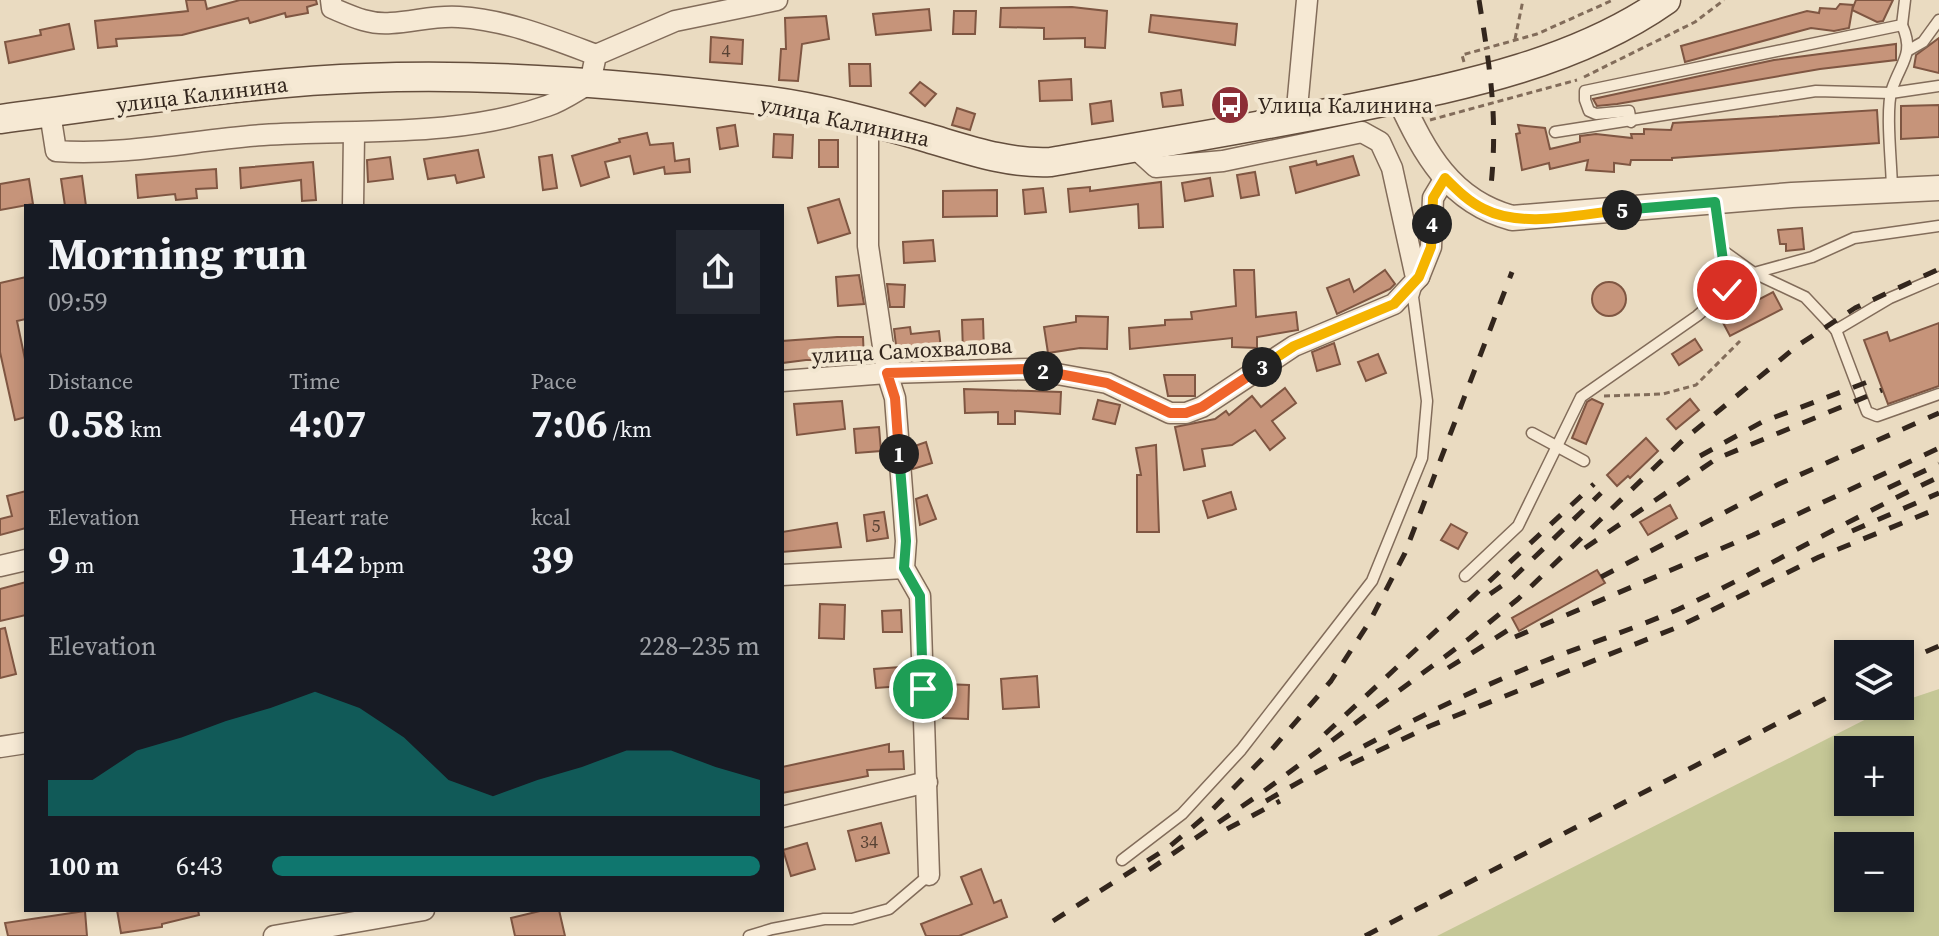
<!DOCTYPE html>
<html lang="en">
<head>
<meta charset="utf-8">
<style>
	:root { --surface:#171b24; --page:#242831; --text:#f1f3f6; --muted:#9ea1a6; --accent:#0f766e }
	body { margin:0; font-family:"Source Serif 4",serif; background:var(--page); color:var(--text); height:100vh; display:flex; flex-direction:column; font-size:30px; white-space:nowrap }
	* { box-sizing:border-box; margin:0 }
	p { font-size:26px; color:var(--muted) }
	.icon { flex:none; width:44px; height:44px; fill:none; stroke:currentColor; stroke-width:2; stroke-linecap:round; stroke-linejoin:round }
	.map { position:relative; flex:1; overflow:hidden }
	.drawer { position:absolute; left:24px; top:204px; width:760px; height:708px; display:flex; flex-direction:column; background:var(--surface); border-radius:0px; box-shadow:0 4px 12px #0003 }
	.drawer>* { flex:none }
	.fabs { position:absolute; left:1834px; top:640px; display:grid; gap:16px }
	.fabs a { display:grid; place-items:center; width:80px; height:80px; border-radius:0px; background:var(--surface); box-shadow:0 4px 12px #0003; font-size:40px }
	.pin { position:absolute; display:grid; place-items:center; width:68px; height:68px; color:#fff; margin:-34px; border:4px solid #fff; border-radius:50%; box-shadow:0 2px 8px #0007 }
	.km { position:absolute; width:40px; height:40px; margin:-20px; border-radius:50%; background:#222; color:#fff; font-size:22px; line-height:40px; text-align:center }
	.round { display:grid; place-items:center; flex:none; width:84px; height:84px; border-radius:0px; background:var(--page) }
	.headline { display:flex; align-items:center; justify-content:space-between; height:136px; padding:0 24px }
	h1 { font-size:44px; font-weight:700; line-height:60px }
	.stats { display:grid; grid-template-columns:repeat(3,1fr); gap:12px; height:136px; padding:8px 24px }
	.stats div { display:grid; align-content:center }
	.stats b { font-size:40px; font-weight:700 }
	.stats small { font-size:22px; font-weight:400 }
	.stats p { font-size:22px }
	.chart { height:224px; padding:16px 24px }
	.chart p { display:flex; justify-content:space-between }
	.chart svg { width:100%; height:144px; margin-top:8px; fill:var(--accent); opacity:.7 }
	ul { padding:0 24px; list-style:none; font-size:26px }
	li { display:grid; grid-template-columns:128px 96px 1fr; align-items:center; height:60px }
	li i { height:20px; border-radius:10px; background:var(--accent) }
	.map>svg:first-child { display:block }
	.green { fill:#c5c796; fill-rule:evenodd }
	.building { fill:#c6947a; stroke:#7f5642; stroke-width:2 }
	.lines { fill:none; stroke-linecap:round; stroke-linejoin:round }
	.service-casing { stroke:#826c5a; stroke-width:13 }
	.minor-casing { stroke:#826c5a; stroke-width:23 }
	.tertiary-casing { stroke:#826c5a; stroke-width:27 }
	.secondary-casing { stroke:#644e3d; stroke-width:31 }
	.path { stroke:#826c5a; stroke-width:3; stroke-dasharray:6 4; stroke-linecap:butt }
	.service { stroke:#f6e9d4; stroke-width:10 }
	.minor { stroke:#f6e9d4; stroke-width:20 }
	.tertiary { stroke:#f6e9d4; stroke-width:24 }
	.secondary { stroke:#f6e9d4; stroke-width:28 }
	.rail { stroke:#33261d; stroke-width:5; stroke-dasharray:14 14; stroke-linecap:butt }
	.split-1-casing { stroke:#fff; stroke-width:16 }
	.split-2-casing { stroke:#fff; stroke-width:16 }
	.split-3-casing { stroke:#fff; stroke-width:16 }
	.split-4-casing { stroke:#fff; stroke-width:16 }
	.split-5-casing { stroke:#fff; stroke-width:16 }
	.split-6-casing { stroke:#fff; stroke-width:16 }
	.split-1 { stroke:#22a559; stroke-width:10 }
	.split-2 { stroke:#f0652b; stroke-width:10 }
	.split-3 { stroke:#f0652b; stroke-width:10 }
	.split-4 { stroke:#f5b400; stroke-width:10 }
	.split-5 { stroke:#f5b400; stroke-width:10 }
	.split-6 { stroke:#22a559; stroke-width:10 }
	.labels { text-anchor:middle; stroke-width:8; stroke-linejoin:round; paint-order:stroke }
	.number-label { font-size:18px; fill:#584234 }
	.street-label { font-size:22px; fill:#33261d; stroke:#f2e6d0 }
	.poi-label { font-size:22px; fill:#33261d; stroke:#f2e6d0; text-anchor:start }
</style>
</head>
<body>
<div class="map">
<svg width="1939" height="936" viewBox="0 0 1939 936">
	<rect width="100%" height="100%" fill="#eadbc1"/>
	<path class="green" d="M1939 689V936H1437L1892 706H1900V702ZM1848 750H1900V802H1848ZM1848 846H1900V898H1848Z"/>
	<g class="building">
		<polygon points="186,0 205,0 207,9 240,0 316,0 317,4 307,7 308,13 286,17 285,13 250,23 248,18 182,35 116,39 117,46 98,48 95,21 188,11"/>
		<polygon points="1856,0 1893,0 1883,21 1877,22 1852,10"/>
		<polygon points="1840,4 1853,5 1849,28 1834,31 1811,28 1685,62 1681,46 1807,11 1819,13 1820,8 1836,9"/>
		<polygon points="1072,7 1107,11 1105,48 1085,47 1085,38 1044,39 1044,28 1000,27 1001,8"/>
		<polygon points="929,9 931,30 876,35 873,14"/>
		<polygon points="954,11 976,11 975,34 953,34"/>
		<polygon points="1151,15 1237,24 1235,45 1149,32"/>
		<polygon points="826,16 829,39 802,44 798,81 779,80 781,49 786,49 785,18"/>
		<polygon points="69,24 74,49 9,63 5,42 41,35 40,30"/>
		<polygon points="711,37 743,40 742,64 710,62"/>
		<polygon points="1939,38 1939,73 1914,67 1916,55"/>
		<polygon points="1896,44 1896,60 1820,69 1617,104 1597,106 1593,99 1774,60"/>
		<polygon points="849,64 870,64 871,86 850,86"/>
		<polygon points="1071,79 1072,100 1040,101 1039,81"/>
		<polygon points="920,82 936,94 925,106 910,93"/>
		<polygon points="1181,90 1183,105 1163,107 1161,93"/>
		<polygon points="1111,101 1113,121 1092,124 1090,104"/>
		<polygon points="1939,105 1939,137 1901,139 1901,106"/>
		<polygon points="957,108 975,114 970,130 952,125"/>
		<polygon points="1877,110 1879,143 1672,158 1672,160 1631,160 1630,165 1614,163 1614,172 1586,170 1588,160 1550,169 1549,163 1522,170 1516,134 1520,133 1518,125 1545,128 1550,149 1580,142 1580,136 1596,134 1632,138 1631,134 1644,134 1644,129 1671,130 1673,123"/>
		<polygon points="735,125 738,146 720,149 717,128"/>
		<polygon points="647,133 650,145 673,143 675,161 689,159 690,172 665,174 664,167 634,174 630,156 605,162 609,177 581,186 572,156 620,142 619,139"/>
		<polygon points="774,134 793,135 792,158 773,157"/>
		<rect x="819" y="140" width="19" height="27"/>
		<polygon points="478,150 484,177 457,183 455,175 428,179 424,159"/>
		<polygon points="552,155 557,188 543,190 539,157"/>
		<polygon points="1353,156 1359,175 1296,193 1290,167 1316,161 1317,165"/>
		<polygon points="390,157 393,179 368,182 367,160"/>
		<polygon points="313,162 316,200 302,201 301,180 241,188 240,168"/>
		<polygon points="216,169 217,188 196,189 197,198 176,200 175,194 138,198 136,175"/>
		<polygon points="1255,172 1259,195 1241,198 1237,175"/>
		<polygon points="82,176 86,206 65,206 61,179"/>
		<polygon points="1210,178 1213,196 1185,201 1182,183"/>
		<polygon points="29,179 33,204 0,210 0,184"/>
		<polygon points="1161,182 1163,227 1139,228 1138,204 1070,212 1068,189 1090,187 1090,191"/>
		<polygon points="1043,188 1046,212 1025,214 1023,190"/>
		<polygon points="997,190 997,216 943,217 943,191"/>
		<polygon points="839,199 850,233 818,243 808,208"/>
		<polygon points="1802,228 1804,249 1786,251 1786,244 1780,244 1778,230"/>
		<polygon points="933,240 935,261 904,263 903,242"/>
		<polygon points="1234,270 1254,270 1256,317 1296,312 1298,330 1257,337 1257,348 1232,347 1232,338 1130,349 1129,328 1165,325 1165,320 1192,319 1191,312 1236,306"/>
		<polygon points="1385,270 1395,284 1390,289 1337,314 1327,288 1349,279 1354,292"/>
		<polygon points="859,275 864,304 838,306 836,277"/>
		<polygon points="26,277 26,319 17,321 26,364 26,417 15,420 0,352 0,283"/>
		<circle cx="1609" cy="299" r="17"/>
		<polygon points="887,284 905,285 904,307 890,307"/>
		<polygon points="1773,292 1782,309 1730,336 1721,319"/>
		<polygon points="1076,316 1108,317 1107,349 1080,348 1048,353 1044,327 1076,322"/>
		<polygon points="983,319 984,352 963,353 962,320"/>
		<polygon points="1939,323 1939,386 1888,404 1864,340 1887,332 1890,341"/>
		<polygon points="910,327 911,334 939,331 941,349 897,353 894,329"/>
		<polygon points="837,337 863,337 864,360 806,360 782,363 782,341"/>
		<polygon points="1695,339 1702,350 1679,365 1672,354"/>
		<polygon points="1334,343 1340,364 1317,371 1312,352"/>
		<polygon points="1378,354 1386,373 1366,381 1358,362"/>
		<polygon points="1164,375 1195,375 1195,396 1168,396"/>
		<polygon points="1285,388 1296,403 1272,421 1285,438 1270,450 1255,430 1232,445 1202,449 1205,466 1184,470 1175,427 1215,419 1226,411 1229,415 1252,396 1261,407"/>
		<polygon points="964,389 1061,392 1060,414 1015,411 1015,424 998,424 998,412 965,413"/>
		<polygon points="1592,399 1603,404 1586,444 1572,438 1587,402"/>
		<polygon points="1690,399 1699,410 1676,429 1667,419"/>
		<polygon points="1098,400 1120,405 1115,424 1093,419"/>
		<polygon points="842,401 845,429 797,435 794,404"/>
		<polygon points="879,427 881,451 856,453 854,429"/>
		<polygon points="1646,438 1658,451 1630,478 1628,476 1617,486 1607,475"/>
		<polygon points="926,442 932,463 913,469 912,447"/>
		<polygon points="1156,445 1159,532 1137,532 1137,475 1141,475 1136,448"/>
		<polygon points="26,491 26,528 0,535 0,519 12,516 7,496"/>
		<polygon points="1231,492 1236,509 1208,518 1203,501"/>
		<polygon points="927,495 936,519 920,525 916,499"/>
		<polygon points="1670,505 1677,518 1648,535 1640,522"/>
		<polygon points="884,512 888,538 867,541 864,515"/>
		<polygon points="837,523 841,547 782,552 782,532"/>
		<polygon points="1451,524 1467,533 1458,549 1441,540"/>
		<polygon points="1597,570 1605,583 1519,631 1512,618"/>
		<polygon points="26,582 26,615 0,621 0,589"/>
		<polygon points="820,604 845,605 844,639 819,638"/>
		<polygon points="901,610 902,632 883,632 882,611"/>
		<polygon points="5,628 16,674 0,678 0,629"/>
		<polygon points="900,667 902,686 876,688 874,669"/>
		<polygon points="1037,676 1039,707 1003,709 1001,679"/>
		<polygon points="944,684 969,685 968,719 943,718"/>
		<polygon points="889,744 889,752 903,751 904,769 867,770 868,776 782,793 782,767"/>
		<polygon points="881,823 889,853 856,861 848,831"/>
		<polygon points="807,843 815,869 791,876 783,850"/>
		<polygon points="981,869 994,903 1001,900 1007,917 959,936 926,936 921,924 972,904 961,877"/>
		<polygon points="117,910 198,910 199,915 162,924 162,927 121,933"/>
		<polygon points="544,910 559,910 565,936 515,936 511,918"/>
		<polygon points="85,911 87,936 8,936 5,923"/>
	</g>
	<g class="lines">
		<defs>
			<g id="service">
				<polyline points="1909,50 1923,42 1939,20"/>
				<polyline points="1631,122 1629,111 1596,114 1589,111 1585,100 1585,91 1902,25 1905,0"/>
				<polyline points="1555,132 1816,91 1891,93 1939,86"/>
				<path d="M1892 190C1892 166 1885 110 1892 89 1901 62 1915 54 1902 25"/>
				<polyline points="1722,250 1754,273 1812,257 1854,238 1939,226"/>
				<polyline points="1727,290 1754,273 1805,297 1836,330 1890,298 1939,277"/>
				<polyline points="1836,330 1867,412 1877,416 1939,394"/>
				<polyline points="1532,433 1584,461"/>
				<polyline points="1465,576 1518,526 1581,397 1697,316 1727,290 1715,202"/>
				<polyline points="1122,860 1182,814 1241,750 1372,581 1422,458 1427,401 1413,297 1416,287"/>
				<polyline points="749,936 772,929 824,919 852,919 889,909 929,875"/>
			</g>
			<g id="minor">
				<path d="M331 0 332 8C351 16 369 25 391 23 414 22 435 15 459 17 507 20 551 38 596 55"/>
				<path d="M50 113 56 151C126 156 194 140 263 135 357 129 456 138 547 106 562 101 576 91 590 83L596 55 675 21 777 0"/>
				<polyline points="1296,119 1307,0"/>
				<polyline points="868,122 868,246 887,373 895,398 906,541 904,568 920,596 929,875"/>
				<polyline points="1134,147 1156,167 1223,161 1362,132 1380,142 1392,168 1415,273 1419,277"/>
				<polyline points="353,206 354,134"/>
				<polyline points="782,381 887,373 1029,369 1107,383 1170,413 1186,413 1202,407 1294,346 1394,304 1419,277 1431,247 1433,198 1445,178"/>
				<polyline points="0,566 26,560"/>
				<polyline points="782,575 904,568"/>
				<polyline points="0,747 26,743"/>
				<polyline points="782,817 927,782"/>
				<polyline points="274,936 424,910"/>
			</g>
			<path id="tertiary" d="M1399 98C1425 154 1450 201 1512 218L1792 195 1939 188"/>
			<path id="secondary" d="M0 119C119 104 246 82 366 78 500 73 636 85 769 101 822 108 876 123 928 138 969 150 1008 164 1051 162 1155 144 1259 127 1363 106 1466 85 1578 62 1666 0"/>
		</defs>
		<use href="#service" class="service-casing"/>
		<use href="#minor" class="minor-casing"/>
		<use href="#tertiary" class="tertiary-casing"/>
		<use href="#secondary" class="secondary-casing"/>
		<g class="path">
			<polyline points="1515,39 1523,0"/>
			<polyline points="1464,62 1462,55 1537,34 1613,0"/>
			<polyline points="1584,77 1695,22 1724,0"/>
			<polyline points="1430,120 1577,80"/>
			<polyline points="1604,396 1663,394 1696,385 1740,341"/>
		</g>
		<use href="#service" class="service"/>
		<use href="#minor" class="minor"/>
		<use href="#tertiary" class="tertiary"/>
		<use href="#secondary" class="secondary"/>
		<g class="rail">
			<path d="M1479 0C1490 68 1498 117 1491 186"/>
			<polyline points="1700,456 1762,422 1878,378"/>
			<polyline points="1888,488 1939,464"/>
			<polyline points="1852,531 1939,493"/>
			<polyline points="1585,548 1716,459 1882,390"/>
			<polyline points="1601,577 1779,484 1939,413"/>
			<polyline points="1490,594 1513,578 1601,493"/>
			<polyline points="1515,637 1753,535 1939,448"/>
			<polyline points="1900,663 1939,646"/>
			<polyline points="1448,668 1516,625"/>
			<polyline points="1325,734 1594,484"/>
			<polyline points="1351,764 1430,726 1678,627 1819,557 1939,508"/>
			<path d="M1266 801C1349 753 1432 708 1520 671 1572 649 1627 632 1679 609 1767 568 1851 518 1939 477"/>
			<polyline points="1227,829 1280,801"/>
			<polyline points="1149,870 1260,794 1470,638 1518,599 1681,442 1797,346 1855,308 1939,269"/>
			<polyline points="1053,921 1169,847 1209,813 1274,747 1331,681 1370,621 1405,553 1512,272"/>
			<polyline points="1365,936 1848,687"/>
		</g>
	</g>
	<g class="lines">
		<defs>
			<polyline id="split-1" points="899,454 906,541 904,568 920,596 923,689"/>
			<polyline id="split-2" points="899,454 895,398 887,373 1029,369 1043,371"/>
			<polyline id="split-3" points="1043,371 1107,383 1170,413 1186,413 1202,407 1262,367"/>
			<polyline id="split-4" points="1262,367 1294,346 1394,304 1419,277 1431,247 1432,224"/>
			<path id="split-5" d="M1432 224 1433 198 1445 178C1457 190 1469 202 1484 209 1523 229 1580 214 1622 210"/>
			<polyline id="split-6" points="1622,210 1715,202 1727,290"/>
		</defs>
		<use href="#split-1" class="split-1-casing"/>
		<use href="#split-2" class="split-2-casing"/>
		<use href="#split-3" class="split-3-casing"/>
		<use href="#split-4" class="split-4-casing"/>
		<use href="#split-5" class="split-5-casing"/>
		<use href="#split-6" class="split-6-casing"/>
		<use href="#split-1" class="split-1"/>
		<use href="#split-2" class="split-2"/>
		<use href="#split-3" class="split-3"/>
		<use href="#split-4" class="split-4"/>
		<use href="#split-5" class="split-5"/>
		<use href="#split-6" class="split-6"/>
	</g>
	<defs>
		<symbol id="bus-disc" viewBox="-11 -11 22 22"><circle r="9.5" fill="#8d2f37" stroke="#f2e6d0"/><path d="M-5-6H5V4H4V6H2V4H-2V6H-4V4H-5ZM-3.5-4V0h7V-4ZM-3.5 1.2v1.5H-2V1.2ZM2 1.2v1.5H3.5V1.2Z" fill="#fff"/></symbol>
	</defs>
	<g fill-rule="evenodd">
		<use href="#bus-disc" x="1208" y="83" width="44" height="44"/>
	</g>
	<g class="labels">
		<g class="number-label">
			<text x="726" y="57">4</text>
			<text x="876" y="532">5</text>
			<text x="869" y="848">34</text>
		</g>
		<g class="street-label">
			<text transform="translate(202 94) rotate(-7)" y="8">улица Калинина</text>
			<text transform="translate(845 121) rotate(12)" y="8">улица Калинина</text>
			<text transform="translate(912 350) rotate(-3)" y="8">улица Самохвалова</text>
		</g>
		<g class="poi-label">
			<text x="1258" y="113">Улица Калинина</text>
		</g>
	</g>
</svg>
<div class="fabs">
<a><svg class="icon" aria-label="layers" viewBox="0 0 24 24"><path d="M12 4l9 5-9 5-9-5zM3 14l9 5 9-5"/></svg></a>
<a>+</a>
<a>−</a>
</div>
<div class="pin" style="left:923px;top:689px;background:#1e9e55"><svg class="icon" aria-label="arrive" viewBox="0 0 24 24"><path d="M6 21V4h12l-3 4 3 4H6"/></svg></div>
<div class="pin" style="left:1727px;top:290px;background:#d93025"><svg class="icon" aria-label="check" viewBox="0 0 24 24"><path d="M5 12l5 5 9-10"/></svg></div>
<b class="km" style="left:899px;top:454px">1</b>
<b class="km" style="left:1043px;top:371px">2</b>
<b class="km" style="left:1262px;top:367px">3</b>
<b class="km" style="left:1432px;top:224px">4</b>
<b class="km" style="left:1622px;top:210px">5</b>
<section class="drawer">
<div class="headline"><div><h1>Morning run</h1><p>09:59</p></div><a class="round"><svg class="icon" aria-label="share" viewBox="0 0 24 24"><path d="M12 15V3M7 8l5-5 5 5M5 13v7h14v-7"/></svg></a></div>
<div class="stats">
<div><p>Distance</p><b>0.58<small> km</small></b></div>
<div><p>Time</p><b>4:07</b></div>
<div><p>Pace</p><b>7:06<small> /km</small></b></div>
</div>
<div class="stats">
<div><p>Elevation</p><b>9<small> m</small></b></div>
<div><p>Heart rate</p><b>142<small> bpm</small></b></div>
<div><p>kcal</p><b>39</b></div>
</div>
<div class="chart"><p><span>Elevation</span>228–235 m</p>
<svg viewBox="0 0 160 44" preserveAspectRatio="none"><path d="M0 44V33L10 33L20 24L30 20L40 15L50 11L60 6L70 11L80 20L90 33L100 38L110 33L120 29L130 24L140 24L150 29L160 33V44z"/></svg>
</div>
<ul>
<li><b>100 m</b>6:43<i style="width:100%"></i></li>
</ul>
</section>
</div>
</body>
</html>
